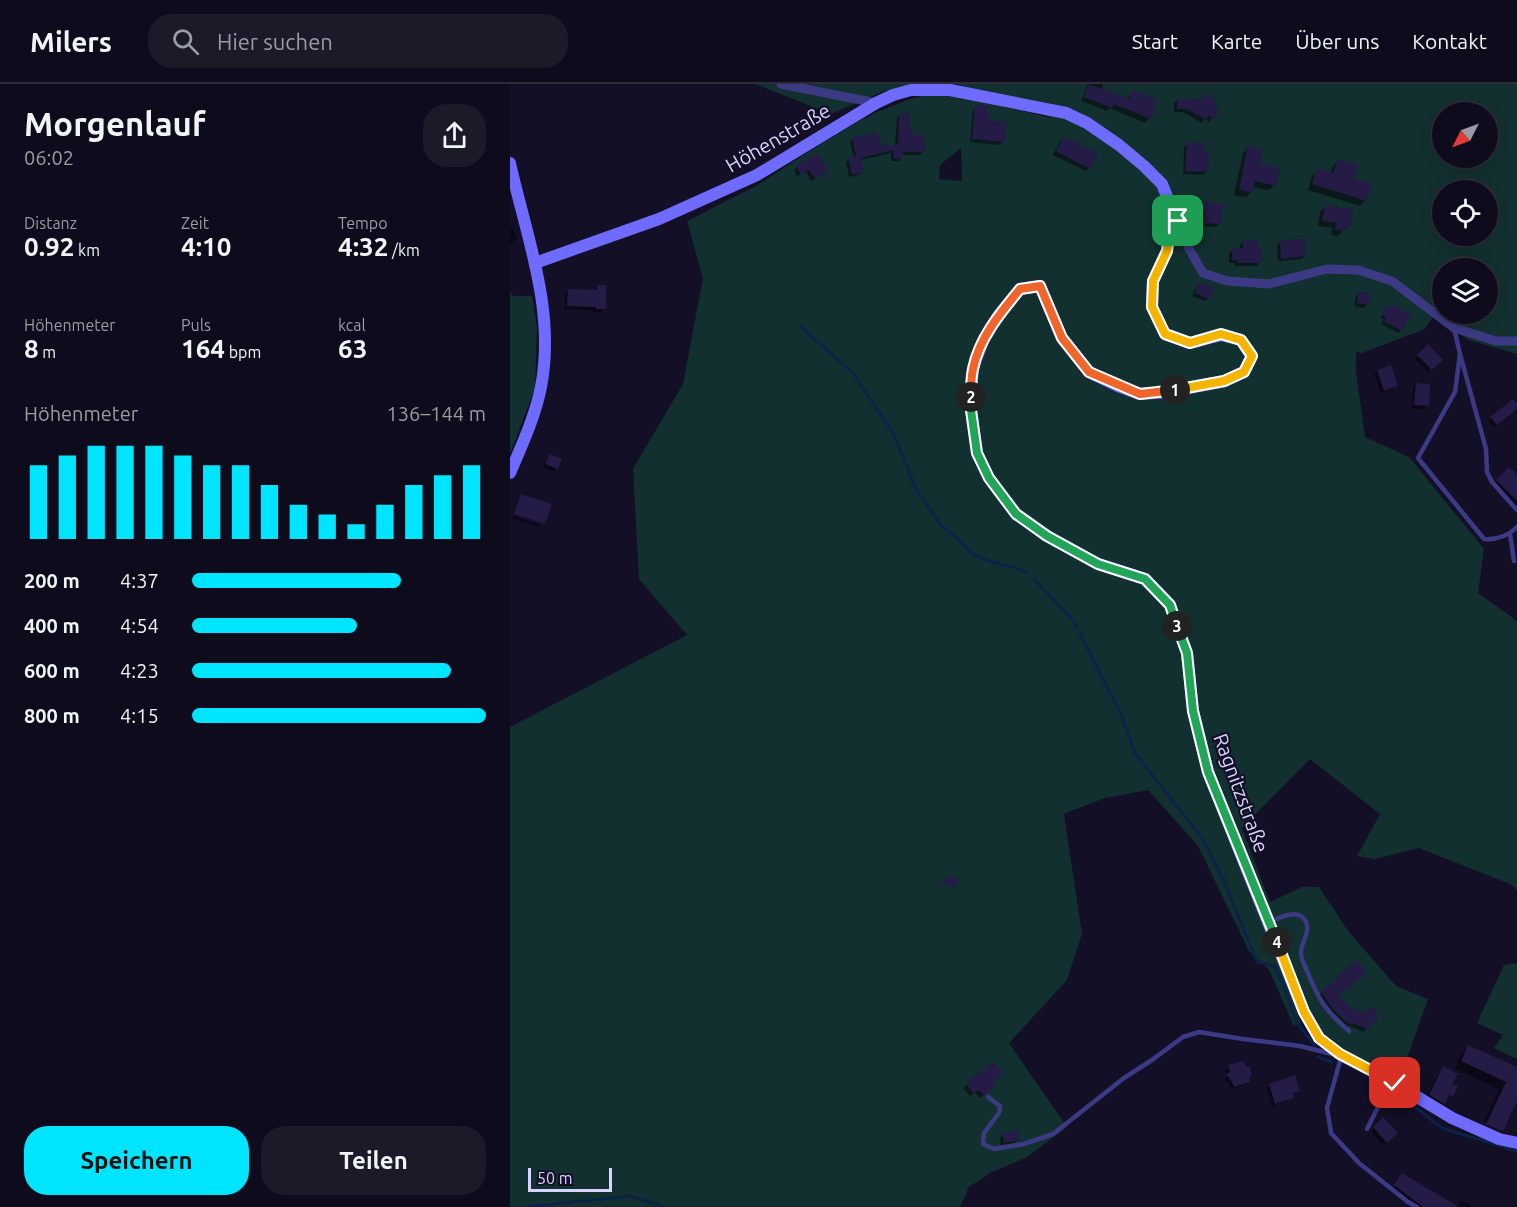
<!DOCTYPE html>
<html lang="de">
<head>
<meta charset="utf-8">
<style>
	:root { --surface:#0e0b1c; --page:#1c1929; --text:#f1f3f6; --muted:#9b9ba3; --line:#2e2b3b; --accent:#00e5ff }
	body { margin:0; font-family:Ubuntu,sans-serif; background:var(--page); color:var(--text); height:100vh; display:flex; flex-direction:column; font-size:22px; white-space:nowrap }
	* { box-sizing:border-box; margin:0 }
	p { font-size:20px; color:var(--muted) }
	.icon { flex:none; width:33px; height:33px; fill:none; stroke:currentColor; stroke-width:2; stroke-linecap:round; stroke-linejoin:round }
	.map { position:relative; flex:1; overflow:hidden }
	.side { display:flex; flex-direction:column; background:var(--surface); width:510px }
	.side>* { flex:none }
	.needle { width:39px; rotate:228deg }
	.buttons { position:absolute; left:922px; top:18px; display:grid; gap:12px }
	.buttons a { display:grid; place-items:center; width:66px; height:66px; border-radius:50%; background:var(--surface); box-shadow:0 3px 15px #0003,0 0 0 2px var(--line); font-size:30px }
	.scale { position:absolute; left:18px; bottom:15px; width:84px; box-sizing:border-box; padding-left:6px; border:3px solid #d9d4ff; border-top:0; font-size:16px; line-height:21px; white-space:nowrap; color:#d9d4ff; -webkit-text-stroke:4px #130f26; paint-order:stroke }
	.pin { position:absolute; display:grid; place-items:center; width:51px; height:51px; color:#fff; margin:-26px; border-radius:12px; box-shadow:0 3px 9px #0006 }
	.km { position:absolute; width:30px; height:30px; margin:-15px; border-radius:50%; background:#222; color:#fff; font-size:16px; line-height:30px; text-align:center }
	.round { display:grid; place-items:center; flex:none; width:63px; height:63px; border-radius:24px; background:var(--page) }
	.summary { display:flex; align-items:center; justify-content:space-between; height:102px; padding:0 24px }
	h1 { font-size:33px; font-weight:600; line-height:45px }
	.stats { display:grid; grid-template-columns:repeat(3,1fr); gap:9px; height:102px; padding:6px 24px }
	.stats div { display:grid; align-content:center }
	.stats b { font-size:26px; font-weight:600 }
	.stats small { font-size:16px; font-weight:400 }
	.stats p { font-size:16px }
	.chart { height:168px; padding:12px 24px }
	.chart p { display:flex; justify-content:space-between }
	.chart svg { width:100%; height:108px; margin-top:6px; stroke:var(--accent); stroke-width:6 }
	.primary-button { display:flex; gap:12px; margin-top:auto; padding:12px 24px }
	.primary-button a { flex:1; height:69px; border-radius:24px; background:var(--accent); color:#111; font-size:24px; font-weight:600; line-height:69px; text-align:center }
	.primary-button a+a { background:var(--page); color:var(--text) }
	ul { padding:0 24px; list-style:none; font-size:20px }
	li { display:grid; grid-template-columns:96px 72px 1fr; align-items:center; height:45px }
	li i { height:15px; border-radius:8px; background:var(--accent) }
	header { display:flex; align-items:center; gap:36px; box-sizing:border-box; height:84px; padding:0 30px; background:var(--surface); border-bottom:2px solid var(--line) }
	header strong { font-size:28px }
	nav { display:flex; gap:33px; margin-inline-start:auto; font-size:21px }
	.search { width:420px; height:54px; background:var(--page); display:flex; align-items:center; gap:15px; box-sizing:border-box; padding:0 21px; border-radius:24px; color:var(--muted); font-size:22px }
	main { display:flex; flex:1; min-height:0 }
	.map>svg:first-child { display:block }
	.green { fill:#12302f; fill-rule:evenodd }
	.shadow { fill:#0007 }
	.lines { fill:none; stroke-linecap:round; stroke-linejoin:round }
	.stream { stroke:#0c2248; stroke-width:3 }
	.building { fill:#241b47 }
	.lane { stroke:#3d3a85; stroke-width:4.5 }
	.street { stroke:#3d3a85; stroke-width:9 }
	.secondary { stroke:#6f6bff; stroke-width:12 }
	.split-1-casing { stroke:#fff; stroke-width:12 }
	.split-2-casing { stroke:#fff; stroke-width:12 }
	.split-3-casing { stroke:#fff; stroke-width:12 }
	.split-4-casing { stroke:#fff; stroke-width:12 }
	.split-5-casing { stroke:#fff; stroke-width:12 }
	.split-1 { stroke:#f5b400; stroke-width:8 }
	.split-2 { stroke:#f0652b; stroke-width:8 }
	.split-3 { stroke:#22a559; stroke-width:8 }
	.split-4 { stroke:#22a559; stroke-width:8 }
	.split-5 { stroke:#f5b400; stroke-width:8 }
	.labels { text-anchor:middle; stroke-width:4.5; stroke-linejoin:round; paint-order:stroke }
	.street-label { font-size:20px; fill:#d9d4ff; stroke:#130f26 }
</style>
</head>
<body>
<header>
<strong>Milers</strong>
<div class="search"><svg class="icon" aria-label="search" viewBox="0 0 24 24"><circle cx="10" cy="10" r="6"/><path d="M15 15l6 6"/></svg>Hier suchen</div>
<nav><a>Start</a><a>Karte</a><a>Über uns</a><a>Kontakt</a></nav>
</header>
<main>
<section class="side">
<div class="summary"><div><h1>Morgenlauf</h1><p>06:02</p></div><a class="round"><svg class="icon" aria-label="share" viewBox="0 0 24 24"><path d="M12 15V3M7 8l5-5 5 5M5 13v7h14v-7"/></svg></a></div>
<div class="stats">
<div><p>Distanz</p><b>0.92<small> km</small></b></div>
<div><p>Zeit</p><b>4:10</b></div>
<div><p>Tempo</p><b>4:32<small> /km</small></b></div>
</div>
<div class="stats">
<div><p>Höhenmeter</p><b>8<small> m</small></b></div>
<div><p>Puls</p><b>164<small> bpm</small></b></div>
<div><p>kcal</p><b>63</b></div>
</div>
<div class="chart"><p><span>Höhenmeter</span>136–144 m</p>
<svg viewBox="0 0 160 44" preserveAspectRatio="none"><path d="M5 44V14M15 44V10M25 44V6M35 44V6M45 44V6M55 44V10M65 44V14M75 44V14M85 44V22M95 44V30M105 44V34M115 44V38M125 44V30M135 44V22M145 44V18M155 44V14"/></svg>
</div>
<ul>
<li><b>200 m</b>4:37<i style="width:71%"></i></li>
<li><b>400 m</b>4:54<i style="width:56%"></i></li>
<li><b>600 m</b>4:23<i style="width:88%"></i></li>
<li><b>800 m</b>4:15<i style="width:100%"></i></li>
</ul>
<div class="primary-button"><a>Speichern</a><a>Teilen</a></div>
</section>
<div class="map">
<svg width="1007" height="1123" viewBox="0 0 1007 1123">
	<rect width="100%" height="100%" fill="#130f26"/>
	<g class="green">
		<polygon points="245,0 414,0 374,7 321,30"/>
		<path d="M447 0H1007V270L959 256 923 233 915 245 852 269 846 268V288L855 353 899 373 974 465 968 509 1007 537V806L1000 800 909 764 865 775 847 772 870 730 800 675 732 744 760 818 792 803H809L839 848 886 902 918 915 885 1009 809 954 764 866 791 939 784 942 759 886 739 867 688 762 638 706 595 714 554 730 572 850 557 896 499 959 557 1043 517 1073 480 1089 459 1103 450 1123H0V643L177 551 129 495 123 385 173 300 193 194 177 137 246 102 303 65 349 37 367 28 400 15 418 11H441L543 34ZM933 28H978V74H933ZM451 64 452 97 429 95 430 81ZM933 106H978V152H933ZM933 184H978V230H933Z"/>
		<polygon points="0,207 3,212 22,212 27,243 25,304 0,370"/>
		<polygon points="1007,879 1007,975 984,964 993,951 967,939 994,881"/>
	</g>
	<g class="shadow">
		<polygon points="578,0 593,0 592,5 617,15 623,8 639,34 635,39 599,24 597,27 571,17"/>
		<polygon points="667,16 702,22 707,26 699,38 695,35 692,39 673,28 664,28 664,19"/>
		<polygon points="466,23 475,32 493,58 490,61 460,58 463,26"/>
		<polygon points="390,30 398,47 413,67 410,71 392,71 392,74 388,77 381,77 381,69 350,76 352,88 349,91 339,93 336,78 339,75 344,74 340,58 343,55 370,63 385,62 387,34"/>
		<polygon points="554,54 579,84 576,87 543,71 550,57"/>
		<polygon points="678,59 693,69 697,88 693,91 673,90 674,63"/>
		<polygon points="739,63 748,81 764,101 759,106 742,103 741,108 736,113 724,111 733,69"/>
		<polygon points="308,71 314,89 301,97 296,87 287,92 284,86"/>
		<polygon points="828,77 855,116 850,122 798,106 802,92 808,86 820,90 823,82"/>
		<polygon points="693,119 709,140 706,143 691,142 692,131 688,131 689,123"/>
		<polygon points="816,122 838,142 827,152 821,151 822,144 808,142 810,128"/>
		<polygon points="2,142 7,155 0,160 0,143"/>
		<polygon points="733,158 750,178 747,182 725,182 725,179 719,179 719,169 723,166 730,166 730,161"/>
		<polygon points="770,158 795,172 791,175 768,177 767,161"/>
		<polygon points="689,200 698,214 695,217 682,212 686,203"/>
		<polygon points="87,202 94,225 91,228 83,228 83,226 55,225 55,210 59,206 84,207"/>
		<polygon points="849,208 857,221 853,224 844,222 846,212"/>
		<polygon points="877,223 891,246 888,249 871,240 874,236 870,234"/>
		<polygon points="917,263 930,276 918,288 905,275"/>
		<polygon points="868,287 886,302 883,305 871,309 864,290"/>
		<polygon points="907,300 917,321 914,325 902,324 903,304"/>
		<polygon points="1007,322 1004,326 983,343 978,337 981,334"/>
		<polygon points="40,372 47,384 44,387 33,383 37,375"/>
		<polygon points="999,385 1007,392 1007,427 982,402"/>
		<polygon points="3,432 32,441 30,443 2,434"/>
		<polygon points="846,878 827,912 840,924 851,930 866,931 853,948 838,941 837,943 831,939 809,911 827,897 826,895 829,892"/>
		<polygon points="959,962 1007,985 1007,1014 991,1048 991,1045 974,1038 989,1005 945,985 951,970"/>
		<polygon points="482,980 481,1005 470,1014 465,1008 460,1012 453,1004"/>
		<polygon points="719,983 741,992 738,995 739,998 735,1001 720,1005 720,1001 714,995 717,992 715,986"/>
		<polygon points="933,984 940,1000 941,1012 928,1024 915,1016 928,990"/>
		<polygon points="760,1001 788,1006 782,1011 783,1013 779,1016 762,1022 757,1004"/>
		<polygon points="873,1035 886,1049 873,1061 861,1048"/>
		<polygon points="493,1050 507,1056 504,1059 491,1061 490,1054"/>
		<polygon points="892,1091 946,1123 903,1123 881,1107"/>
		<polygon points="951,1117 961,1121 961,1123 946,1123"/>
	</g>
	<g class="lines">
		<g class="stream">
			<polyline points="290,242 343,289 382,347 407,407 431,441 451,458 462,470 482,478 507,484 518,489"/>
			<polyline points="524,495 562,535 567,544"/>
			<polyline points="570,550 611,630 625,669 692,754 714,797 747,878 764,882 774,903 787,939 805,962"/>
			<polyline points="808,973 822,978"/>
			<polyline points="893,1014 932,1044 1007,1067"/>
			<polyline points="15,1123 121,1112 154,1123"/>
		</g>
	</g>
	<g class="building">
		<polygon points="579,0 619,15 623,6 648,16 641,35 604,20 602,24 574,13"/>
		<polygon points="697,10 707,16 704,22 709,25 704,35 699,32 696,36 677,25 667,25 667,15 690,14 693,16"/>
		<polygon points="465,21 478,22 477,31 481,31 480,36 497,38 495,58 462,55"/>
		<polygon points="389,29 400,29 400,45 403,45 403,51 414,51 415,68 393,68 393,74 384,75 384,66 351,74 354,88 342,91 338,74 346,72 342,54 368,48 371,61 388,61"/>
		<polygon points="554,52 588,70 580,85 546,67"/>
		<polygon points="677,58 695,59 694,68 699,68 698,88 675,87"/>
		<polygon points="738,61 753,65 750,79 770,84 766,102 745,97 743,109 729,105"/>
		<polygon points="308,69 319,87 305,95 299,86 291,91 286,82"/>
		<polygon points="828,75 848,81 844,95 862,100 857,117 802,100 807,84 823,89"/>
		<polygon points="692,118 713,120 711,140 694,139 695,128 691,128"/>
		<polygon points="815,121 843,126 840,142 835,142 834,147 825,145 827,139 812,137"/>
		<polygon points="795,155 796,172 771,175 770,156"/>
		<polygon points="733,156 748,156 748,164 752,164 752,179 728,179 728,176 722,176 722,164 733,164"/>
		<polygon points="689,198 704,204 699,215 685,209"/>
		<polygon points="87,201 96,201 96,225 86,225 86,223 57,222 58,205 87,206"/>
		<polygon points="849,207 861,209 858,221 847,219"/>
		<polygon points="882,220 901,231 892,247 874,237 876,233 872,231 877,222 880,223"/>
		<polygon points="918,260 933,276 922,286 907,271"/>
		<polygon points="881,281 888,302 874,307 867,286"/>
		<polygon points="906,299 920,300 919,322 904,321"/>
		<polygon points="1003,315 1007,320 1007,325 987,341 980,333"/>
		<polygon points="40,370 52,375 48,385 35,380"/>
		<polygon points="999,383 1007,390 1007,417 986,396"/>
		<polygon points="11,410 42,420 35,440 4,430"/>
		<polygon points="439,792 448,795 446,803 431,799"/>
		<polygon points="846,876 857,889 828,912 841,923 852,929 862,923 867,927 867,934 858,945 842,939 841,941 834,936 822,924 811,907 830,893 828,891"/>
		<polygon points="958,961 1007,983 1007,1017 993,1047 976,1040 996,998 951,977"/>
		<polygon points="734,977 736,983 740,982 742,993 739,993 740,998 724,1003 722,998 716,990 720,988 718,981"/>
		<polygon points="483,978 493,990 483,998 486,1002 474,1012 469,1006 464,1010 456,999"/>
		<polygon points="933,982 948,990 942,1000 948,1002 943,1013 939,1011 935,1020 919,1011"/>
		<polygon points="785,991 790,1007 783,1009 784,1014 765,1020 759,1000"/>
		<polygon points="873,1033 888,1049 877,1059 863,1043"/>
		<polygon points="507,1046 509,1056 494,1059 492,1049"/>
		<polygon points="892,1089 915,1103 949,1123 913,1123 884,1101"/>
	</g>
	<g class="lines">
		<g class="lane">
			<polyline points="944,244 950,270 976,365 977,388 982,398 1007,426"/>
			<path d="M950 270 945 308 908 374 974 455C987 456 997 453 1007 443"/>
			<polyline points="1000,450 1004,477"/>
			<path d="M759 838C769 834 789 823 796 838 801 848 790 860 791 870 791 875 795 882 797 887 810 918 814 925 839 947"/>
			<polyline points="830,973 830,977 817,1024 821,1049 849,1079 898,1118 907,1123"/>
			<polyline points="478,1013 490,1022 489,1029 474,1049 473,1060 484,1065 514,1060 543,1050 614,994 642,976 673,953 689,948 733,955 790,962 818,969 824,970"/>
			<polyline points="857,1045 881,997"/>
		</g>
		<g class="street">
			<polyline points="271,0 366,19"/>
			<polyline points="662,125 668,137 678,163 693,189 717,197 759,200 817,185 848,186 882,197 944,244 986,257 1007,257"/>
		</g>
		<g class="secondary">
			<path d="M0 79C16 152 46 226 31 303 25 333 12 361 0 389"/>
			<polyline points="25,179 149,135 247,91 366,19 383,11 401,6 440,6 556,29 577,39 609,61 634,82 652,100 662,125 657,167 643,197 642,223 655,250 680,259 711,251 731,256 742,272 734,288 715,297 658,308 630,310 608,302 579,288 552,254 530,202 510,205 488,232 473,257 463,284 460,319 467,369 479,394 506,430 537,452 588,480 635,495 660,521 677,569 683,627 698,688 794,928 809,954 829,970 881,997 942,1034 989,1055 1007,1059"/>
		</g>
	</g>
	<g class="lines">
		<defs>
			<polyline id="split-1" points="665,306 714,297 734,288 742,272 731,256 711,250 680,259 655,250 642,223 643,197 657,167 662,125 668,137"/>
			<path id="split-2" d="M461 313C461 304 461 294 463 285 469 254 491 228 510 205L530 202 552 254 579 288 630 310 665 306"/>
			<polyline id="split-3" points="461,313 460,319 467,369 479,394 506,430 537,452 588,480 635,495 660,521 667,542"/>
			<polyline id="split-4" points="667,542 677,569 683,627 698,688 767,858"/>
			<polyline id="split-5" points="767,858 794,928 809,954 830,970 885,999"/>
		</defs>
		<use href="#split-1" class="split-1-casing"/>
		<use href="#split-2" class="split-2-casing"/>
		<use href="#split-3" class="split-3-casing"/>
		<use href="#split-4" class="split-4-casing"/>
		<use href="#split-5" class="split-5-casing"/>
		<use href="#split-1" class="split-1"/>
		<use href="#split-2" class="split-2"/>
		<use href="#split-3" class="split-3"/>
		<use href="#split-4" class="split-4"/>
		<use href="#split-5" class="split-5"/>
	</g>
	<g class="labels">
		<g class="street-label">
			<text transform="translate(268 54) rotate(-30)" y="7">Höhenstraße</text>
			<text transform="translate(731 709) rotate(70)" y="7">Ragnitzstraße</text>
		</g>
	</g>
</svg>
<div class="buttons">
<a><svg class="needle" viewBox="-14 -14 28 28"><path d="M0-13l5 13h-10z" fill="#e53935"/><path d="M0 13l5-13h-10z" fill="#9b9ba3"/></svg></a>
<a><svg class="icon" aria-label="locate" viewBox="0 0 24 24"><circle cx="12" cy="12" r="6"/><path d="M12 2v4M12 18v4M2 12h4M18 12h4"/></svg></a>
<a><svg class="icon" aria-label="layers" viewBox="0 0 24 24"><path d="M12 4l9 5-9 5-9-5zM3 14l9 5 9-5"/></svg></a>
</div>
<div class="scale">50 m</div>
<div class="pin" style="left:668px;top:137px;background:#1e9e55"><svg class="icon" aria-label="arrive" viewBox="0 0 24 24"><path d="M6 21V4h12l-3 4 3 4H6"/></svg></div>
<div class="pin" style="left:885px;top:999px;background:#d93025"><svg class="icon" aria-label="check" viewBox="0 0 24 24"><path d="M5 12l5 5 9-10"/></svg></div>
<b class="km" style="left:665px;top:306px">1</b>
<b class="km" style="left:461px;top:313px">2</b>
<b class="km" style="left:667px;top:542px">3</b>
<b class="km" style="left:767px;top:858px">4</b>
</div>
</main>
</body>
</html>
